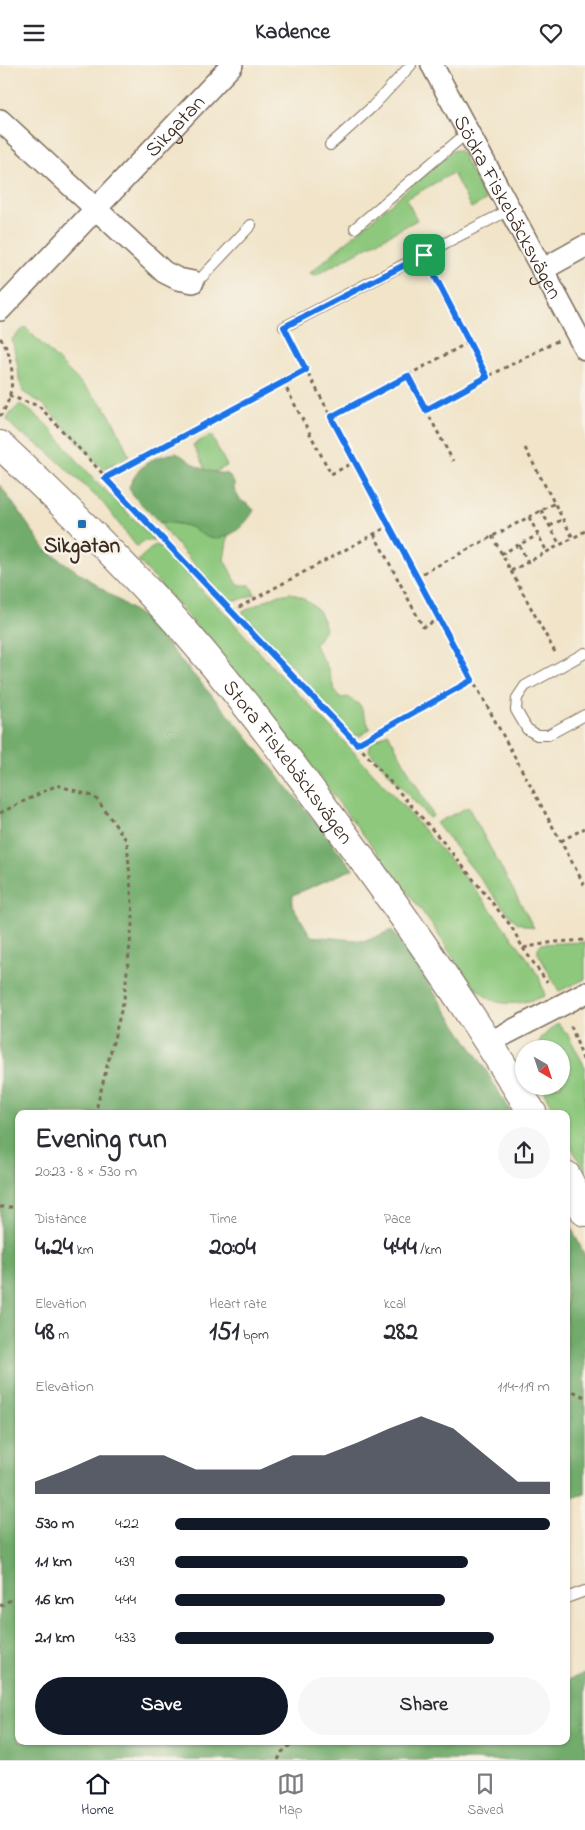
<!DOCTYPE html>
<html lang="en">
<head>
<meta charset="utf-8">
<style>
	:root { --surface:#fff; --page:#f7f7f7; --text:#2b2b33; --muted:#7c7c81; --line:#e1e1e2; --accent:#111827 }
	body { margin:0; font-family:"Indie Flower",sans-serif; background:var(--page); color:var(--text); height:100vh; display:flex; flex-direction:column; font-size:19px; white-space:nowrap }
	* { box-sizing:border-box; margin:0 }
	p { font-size:16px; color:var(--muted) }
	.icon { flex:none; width:28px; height:28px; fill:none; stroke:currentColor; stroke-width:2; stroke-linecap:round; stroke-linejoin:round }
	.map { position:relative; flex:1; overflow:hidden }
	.panel { position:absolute; left:15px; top:1045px; width:555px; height:635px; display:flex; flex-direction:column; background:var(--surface); border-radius:10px; box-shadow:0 1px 4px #0004 }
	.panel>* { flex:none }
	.needle { width:32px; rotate:141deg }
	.fabs { position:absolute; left:515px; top:975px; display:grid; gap:10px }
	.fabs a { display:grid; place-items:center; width:55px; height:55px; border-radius:50%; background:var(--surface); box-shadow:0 1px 4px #0004; font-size:25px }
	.pin { position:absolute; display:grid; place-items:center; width:42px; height:42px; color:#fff; margin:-21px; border-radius:10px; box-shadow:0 2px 8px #0006 }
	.round { display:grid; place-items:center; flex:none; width:52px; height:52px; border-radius:26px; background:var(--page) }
	.headline { display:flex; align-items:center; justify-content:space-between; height:85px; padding:0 20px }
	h1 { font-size:28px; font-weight:800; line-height:38px }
	.figures { display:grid; grid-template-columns:repeat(3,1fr); gap:8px; height:85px; padding:5px 20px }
	.figures div { display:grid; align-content:center }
	.figures b { font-size:25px; font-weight:800 }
	.figures small { font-size:14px; font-weight:400 }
	.figures p { font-size:14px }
	.chart { height:140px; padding:10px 20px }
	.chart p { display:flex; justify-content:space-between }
	.chart svg { width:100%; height:90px; margin-top:5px; fill:var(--accent); opacity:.7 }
	.button { display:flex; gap:10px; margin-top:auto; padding:10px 20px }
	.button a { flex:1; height:58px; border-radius:30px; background:var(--accent); color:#fff; font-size:20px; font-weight:800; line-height:58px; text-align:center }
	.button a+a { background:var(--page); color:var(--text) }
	ul { padding:0 20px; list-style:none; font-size:16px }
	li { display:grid; grid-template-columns:80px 60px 1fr; align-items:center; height:38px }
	li i { height:12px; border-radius:6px; background:var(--accent) }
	header { display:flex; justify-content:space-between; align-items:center; height:65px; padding:0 20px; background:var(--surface); font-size:22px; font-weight:800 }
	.dock { display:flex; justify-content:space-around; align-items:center; height:70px; border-top:1px solid var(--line); background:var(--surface); font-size:14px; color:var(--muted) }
	.dock a { display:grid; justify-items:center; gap:2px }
	.dock .on { color:var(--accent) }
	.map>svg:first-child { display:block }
	.green { fill:#8dc87d; stroke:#64794e }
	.forest { fill:#72ac6c; stroke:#566b45 }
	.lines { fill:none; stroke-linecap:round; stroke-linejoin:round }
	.lane-casing { stroke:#7b6b5a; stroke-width:12 }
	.street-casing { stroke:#7b6b5a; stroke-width:24 }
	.secondary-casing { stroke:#7b6b5a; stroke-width:30 }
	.path { stroke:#7b6b5a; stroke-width:3; stroke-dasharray:4 4; stroke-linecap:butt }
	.lane { stroke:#fff; stroke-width:10 }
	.street { stroke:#fff; stroke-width:21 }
	.secondary { stroke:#fff; stroke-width:28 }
	.route-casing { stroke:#fff; stroke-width:10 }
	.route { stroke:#1a73e8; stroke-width:6 }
	.poi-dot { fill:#1f6fb2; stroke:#f7f3e8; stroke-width:2 }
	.labels { text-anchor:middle; stroke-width:5; stroke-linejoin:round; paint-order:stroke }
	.street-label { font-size:21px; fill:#3b2a1e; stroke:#f7f3e8 }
	.poi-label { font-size:21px; font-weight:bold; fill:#3b2a1e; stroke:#f7f3e8 }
</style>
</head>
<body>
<header><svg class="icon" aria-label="menu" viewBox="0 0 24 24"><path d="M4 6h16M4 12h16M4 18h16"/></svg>Kadence<svg class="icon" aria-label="heart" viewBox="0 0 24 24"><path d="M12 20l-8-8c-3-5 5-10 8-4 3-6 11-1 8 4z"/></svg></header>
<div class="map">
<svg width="585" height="1695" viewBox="0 0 585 1695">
	<rect width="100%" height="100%" fill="#f7f3e8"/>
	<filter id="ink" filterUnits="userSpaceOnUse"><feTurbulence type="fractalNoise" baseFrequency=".02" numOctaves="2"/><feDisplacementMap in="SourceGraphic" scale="10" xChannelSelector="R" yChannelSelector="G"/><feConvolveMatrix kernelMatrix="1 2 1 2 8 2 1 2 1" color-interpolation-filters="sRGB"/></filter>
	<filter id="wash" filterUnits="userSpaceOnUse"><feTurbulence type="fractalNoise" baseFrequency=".0096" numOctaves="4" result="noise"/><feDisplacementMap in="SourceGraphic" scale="20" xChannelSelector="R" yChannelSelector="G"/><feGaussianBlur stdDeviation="1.12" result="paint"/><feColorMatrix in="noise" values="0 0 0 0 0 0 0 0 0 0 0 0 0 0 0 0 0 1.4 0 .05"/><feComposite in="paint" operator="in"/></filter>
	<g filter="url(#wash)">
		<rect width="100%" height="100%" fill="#f1e4c9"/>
		<g class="green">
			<polygon points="457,85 461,87 486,135 471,143 453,108 406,134 417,155 314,211 310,208 452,86"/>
			<polygon points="25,262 104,341 115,359 129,391 103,404 43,339 23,327 19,315 18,302 12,274"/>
			<path d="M20 339C46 355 57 372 77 395 101 423 129 448 154 475L142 477 137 482 103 438 46 385 16 365 7 355 9 350Z"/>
			<polygon points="211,370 227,401 208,410 193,380"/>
			<path d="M159 457 172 458 189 461 211 473 228 470 224 495 238 520H250L255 529C242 534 236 538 223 532L167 468Z"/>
			<path d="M155 480 162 482 179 499 205 529 225 548 276 606 328 659 404 742 475 824 524 888 539 912 545 931C525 938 502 944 484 930 463 913 449 885 434 863 418 840 399 817 382 794 304 692 225 590 138 495Z"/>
			<path d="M290 528C309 533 322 545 325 564L315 579C317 588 325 595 328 604 332 615 332 624 341 633L348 632 360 640 370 664 360 671 354 670 242 547 275 531Z"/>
			<polygon points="388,668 433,751 429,753 369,686 371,677"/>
			<polygon points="468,742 534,863 518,858 511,852 436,758"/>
			<polygon points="585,877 585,914 559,926 538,888 538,883 541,879"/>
			<polygon points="558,958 568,970 585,1002 585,1108 566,1071 566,1049 555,1049 541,1021 561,1021 561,984 537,984 541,973"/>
		</g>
		<g class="forest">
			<path d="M176 388C184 391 189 397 196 401 207 406 217 408 228 409L234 418V424L240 435 249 440 254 445C246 460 229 476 211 473 203 472 197 465 190 462 181 458 169 458 159 457L133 431 129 422C140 399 150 392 176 388Z"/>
			<polygon points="0,420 45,484 144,553 240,663 353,804 293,830 292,840 311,871 366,876 392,865 479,994 512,1049 19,1049 19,1676 566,1676 566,1616 585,1608 585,1695 0,1695"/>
			<polygon points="566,1151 585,1191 585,1429 566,1435"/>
		</g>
	</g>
	<g filter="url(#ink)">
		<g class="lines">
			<defs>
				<g id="lane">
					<polyline points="330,80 372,42 411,0"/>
					<polyline points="355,163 468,67"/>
					<polyline points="193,217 203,211 251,160"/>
					<polyline points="284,262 509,145"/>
					<polyline points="585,588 525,621 517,633 516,645 527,664 537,670 548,670 585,650"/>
					<polyline points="566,1533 585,1526"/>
				</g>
				<g id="street">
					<path id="s1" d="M432 0 585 284"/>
					<polyline points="0,55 164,207 178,214 193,217"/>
					<polyline points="542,205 585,181"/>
					<path id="s2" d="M0 245 232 0"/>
					<polyline points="490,977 585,928"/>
				</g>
				<g id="secondary">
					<path id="s3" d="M0 380C57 433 112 487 165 544 224 609 277 679 329 749 401 846 470 945 533 1049"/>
					<polyline points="566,1110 585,1147"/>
				</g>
			</defs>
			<use href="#lane" class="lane-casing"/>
			<use href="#street" class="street-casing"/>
			<use href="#secondary" class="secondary-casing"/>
			<g class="path">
				<polyline points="430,201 487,312 559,275"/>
				<path d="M0 273C16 292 16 331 0 351"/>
				<polyline points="290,274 389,461 585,821"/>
				<polyline points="407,311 426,345 487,312"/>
				<polyline points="283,317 331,409 355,397"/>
				<polyline points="9,331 39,341 357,679 444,778 511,861 523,883 554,877 585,875"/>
				<polyline points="426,345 453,396"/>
				<polyline points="331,352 469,277"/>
				<polyline points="525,383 573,473 585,466"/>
				<polyline points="105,413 306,305"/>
				<polyline points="541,445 560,480"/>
				<polyline points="529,452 547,487"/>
				<polyline points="550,461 563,454"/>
				<polyline points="374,469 423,562 439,554"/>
				<polyline points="492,471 556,589"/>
				<polyline points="519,480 528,497"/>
				<polyline points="501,489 538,470"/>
				<polyline points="511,506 573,473"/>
				<polyline points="416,512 555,438"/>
				<polyline points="232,546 389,461"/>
				<polyline points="357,679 472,615"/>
				<polyline points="0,748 57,720 95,732 127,776 133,851 124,934 95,1049"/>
				<polyline points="561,776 585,763"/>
				<polyline points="523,883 547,917"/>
				<polyline points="571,961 585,1000"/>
				<polyline points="0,1142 19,1142"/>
				<polyline points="566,1323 585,1332"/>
				<polyline points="0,1541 19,1530"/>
				<polyline points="278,1695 282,1687 295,1676"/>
			</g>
			<use href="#lane" class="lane"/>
			<use href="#street" class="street"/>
			<use href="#secondary" class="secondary"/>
		</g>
	</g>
	<g class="lines" filter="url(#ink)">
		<defs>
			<polygon id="route" points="424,190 487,312 426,345 408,311 331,352 472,615 357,679 105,413 306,305 284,262"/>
		</defs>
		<use href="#route" class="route-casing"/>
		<use href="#route" class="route"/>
	</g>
	<rect class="poi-dot" x="77" y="454" width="10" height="10" rx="2.5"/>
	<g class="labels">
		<g class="street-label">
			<text dy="7" stroke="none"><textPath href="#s2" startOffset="254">Sikgatan</textPath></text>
			<text dy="7" stroke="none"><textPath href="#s1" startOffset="161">Södra Fiskebäcksvägen</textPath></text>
			<text dy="7" stroke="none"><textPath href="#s3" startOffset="429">Stora Fiskebäcksvägen</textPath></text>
		</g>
		<g class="poi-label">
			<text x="82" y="487">Sikgatan</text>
		</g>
	</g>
</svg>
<div class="fabs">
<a><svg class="needle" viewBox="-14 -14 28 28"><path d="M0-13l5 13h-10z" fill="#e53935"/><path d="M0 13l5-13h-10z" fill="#7c7c81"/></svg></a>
</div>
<div class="pin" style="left:424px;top:190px;background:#1e9e55"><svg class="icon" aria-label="arrive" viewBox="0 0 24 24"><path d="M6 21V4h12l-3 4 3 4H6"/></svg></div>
<section class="panel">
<div class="headline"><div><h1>Evening run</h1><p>20:23 · 8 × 530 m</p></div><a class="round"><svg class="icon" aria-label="share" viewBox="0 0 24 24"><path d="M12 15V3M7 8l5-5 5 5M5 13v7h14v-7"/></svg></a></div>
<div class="figures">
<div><p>Distance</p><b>4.24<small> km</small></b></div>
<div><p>Time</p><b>20:04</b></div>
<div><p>Pace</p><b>4:44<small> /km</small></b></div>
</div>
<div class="figures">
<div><p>Elevation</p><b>48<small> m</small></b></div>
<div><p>Heart rate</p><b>151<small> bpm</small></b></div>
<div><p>kcal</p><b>282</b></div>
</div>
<div class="chart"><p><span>Elevation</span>114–119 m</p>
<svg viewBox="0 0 160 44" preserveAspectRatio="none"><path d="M0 44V38L10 32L20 25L30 25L40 25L50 32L60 32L70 32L80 25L90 25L100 19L110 12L120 6L130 12L140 25L150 38L160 38V44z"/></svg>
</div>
<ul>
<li><b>530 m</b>4:22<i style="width:100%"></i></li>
<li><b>1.1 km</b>4:39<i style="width:78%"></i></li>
<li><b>1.6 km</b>4:44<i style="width:72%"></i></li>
<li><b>2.1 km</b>4:33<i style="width:85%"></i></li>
</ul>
<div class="button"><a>Save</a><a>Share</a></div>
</section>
</div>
<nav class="dock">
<a class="on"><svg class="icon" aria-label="home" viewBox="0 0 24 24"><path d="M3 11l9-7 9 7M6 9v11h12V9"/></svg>Home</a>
<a><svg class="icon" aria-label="map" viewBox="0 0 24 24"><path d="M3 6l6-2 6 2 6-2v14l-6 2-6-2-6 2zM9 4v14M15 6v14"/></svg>Map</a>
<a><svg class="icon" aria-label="saved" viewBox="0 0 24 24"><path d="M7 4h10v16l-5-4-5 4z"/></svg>Saved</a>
</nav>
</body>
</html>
